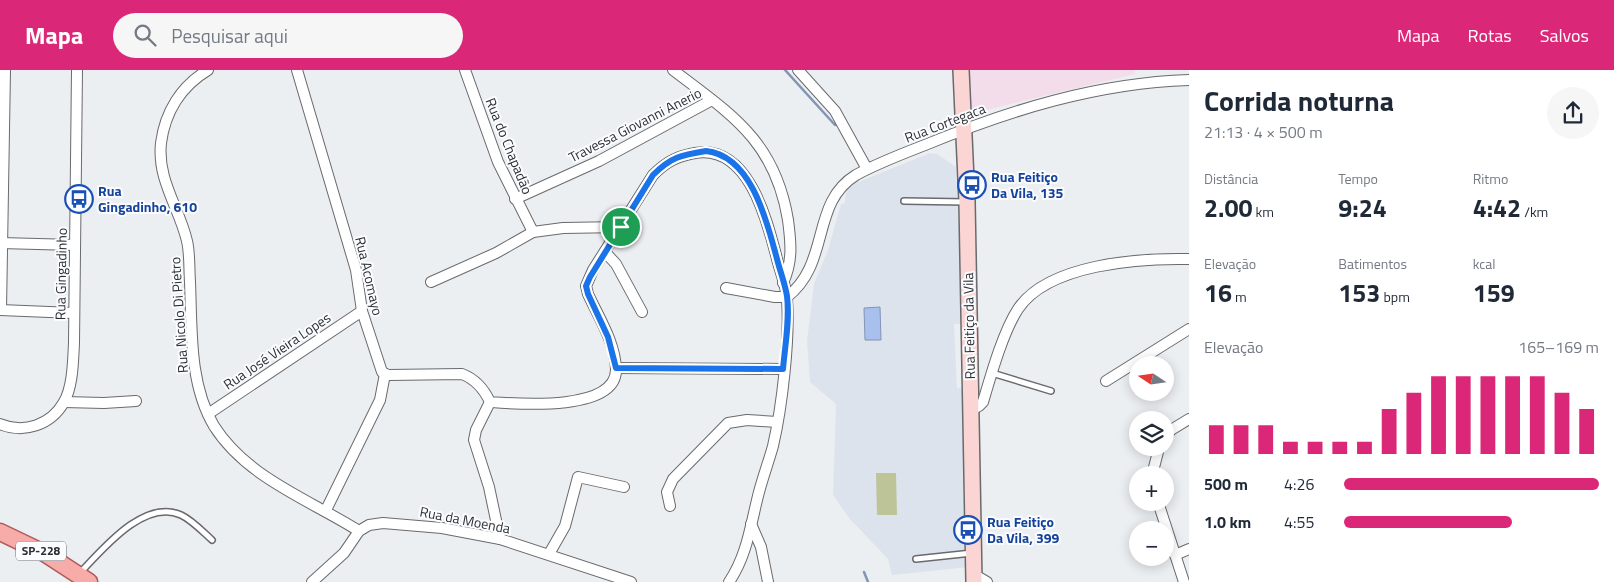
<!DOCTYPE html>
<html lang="pt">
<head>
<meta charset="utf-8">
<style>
	:root { --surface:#fff; --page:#f6f6f7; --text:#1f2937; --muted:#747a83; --accent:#db2777 }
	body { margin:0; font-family:"Titillium Web",sans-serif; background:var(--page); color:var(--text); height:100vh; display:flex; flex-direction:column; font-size:19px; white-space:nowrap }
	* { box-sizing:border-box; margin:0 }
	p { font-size:16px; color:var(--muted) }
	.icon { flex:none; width:28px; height:28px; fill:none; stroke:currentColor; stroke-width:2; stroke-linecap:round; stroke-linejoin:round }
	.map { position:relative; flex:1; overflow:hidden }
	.sheet { display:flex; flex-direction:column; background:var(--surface); width:425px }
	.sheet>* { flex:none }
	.needle { width:32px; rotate:283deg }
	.controls { position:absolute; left:1129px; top:286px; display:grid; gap:10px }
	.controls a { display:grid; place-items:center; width:45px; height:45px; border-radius:50%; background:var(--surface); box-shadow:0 2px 12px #0003; font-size:25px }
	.pin { position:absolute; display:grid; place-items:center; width:42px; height:42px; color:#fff; margin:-21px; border:2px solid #fff; border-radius:50%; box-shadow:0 1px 5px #0007 }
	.round { display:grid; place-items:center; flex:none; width:52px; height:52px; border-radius:26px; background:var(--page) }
	.headline { display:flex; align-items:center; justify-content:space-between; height:85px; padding:0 15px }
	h1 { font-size:28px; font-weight:700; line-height:38px }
	.metrics { display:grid; grid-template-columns:repeat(3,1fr); gap:8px; height:85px; padding:5px 15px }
	.metrics div { display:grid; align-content:center }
	.metrics b { font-size:25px; font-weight:700 }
	.metrics small { font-size:14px; font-weight:400 }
	.metrics p { font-size:14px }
	.chart { height:140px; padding:10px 15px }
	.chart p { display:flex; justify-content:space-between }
	.chart svg { width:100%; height:90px; margin-top:5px; stroke:var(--accent); stroke-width:6 }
	ul { padding:0 15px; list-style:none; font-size:16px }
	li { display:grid; grid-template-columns:80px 60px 1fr; align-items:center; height:38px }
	li i { height:12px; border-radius:6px; background:var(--accent) }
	header { display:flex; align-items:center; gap:30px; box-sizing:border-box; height:70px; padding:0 25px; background:var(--accent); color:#fff }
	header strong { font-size:24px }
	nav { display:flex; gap:28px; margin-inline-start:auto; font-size:18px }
	.search { width:350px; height:45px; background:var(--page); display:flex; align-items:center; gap:12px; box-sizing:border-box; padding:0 18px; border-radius:28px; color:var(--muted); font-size:19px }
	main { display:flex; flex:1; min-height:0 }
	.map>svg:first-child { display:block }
	.commercial { fill:#f4ddea }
	.built { fill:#dde3ed }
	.green { fill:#bdc498 }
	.water { fill:#a8c0ed; stroke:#8394b4 }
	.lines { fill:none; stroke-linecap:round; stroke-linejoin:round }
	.stream { stroke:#8394b4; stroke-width:2.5 }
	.lane-casing { stroke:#696a6d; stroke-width:8 }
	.street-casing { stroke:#696a6d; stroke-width:12 }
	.secondary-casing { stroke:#696a6d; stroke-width:18 }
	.primary-casing { stroke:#ad5c5a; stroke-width:19 }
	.lane { stroke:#fff; stroke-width:5 }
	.street { stroke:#fff; stroke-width:10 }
	.secondary { stroke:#fbd5d4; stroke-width:15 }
	.primary { stroke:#f7aca9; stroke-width:16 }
	.route-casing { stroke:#fff; stroke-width:10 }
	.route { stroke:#1a73e8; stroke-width:6 }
	.labels { text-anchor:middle; stroke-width:4; stroke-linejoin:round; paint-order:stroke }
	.shield { fill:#fafcff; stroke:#6b6c6e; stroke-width:1 }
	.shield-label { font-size:12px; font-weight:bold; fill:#2e2f30 }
	.street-label { font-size:14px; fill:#2e2f30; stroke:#fafcff }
	.transit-label { font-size:14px; font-weight:bold; fill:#164399; stroke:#fafcff; text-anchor:start }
</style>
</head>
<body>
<header>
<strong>Mapa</strong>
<div class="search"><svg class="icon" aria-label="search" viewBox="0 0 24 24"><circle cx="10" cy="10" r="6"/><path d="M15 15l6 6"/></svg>Pesquisar aqui</div>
<nav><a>Mapa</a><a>Rotas</a><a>Salvos</a></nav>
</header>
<main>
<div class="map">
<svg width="1189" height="512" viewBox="0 0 1189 512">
	<rect width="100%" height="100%" fill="#eceff2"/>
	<polygon class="commercial" points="969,0 1135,0 1135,4 970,44"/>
	<polygon class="built" points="930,83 937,84 956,97 964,254 954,254 957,318 964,319 969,497 892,505 888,489 849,448 833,425 836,334 810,312 807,271 814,214 828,180 841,134 845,133 846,117"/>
	<polygon class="green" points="876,403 896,403 897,445 877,445"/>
	<polygon class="water" points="880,237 881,270 865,270 864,238"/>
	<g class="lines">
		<g class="stream">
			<polyline points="785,0 835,55"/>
			<polyline points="864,502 868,512"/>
		</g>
		<defs>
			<g id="lane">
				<polyline points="904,131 966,132"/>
				<polyline points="992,303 1051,321"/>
				<polyline points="916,489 972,483"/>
				<path d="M79 504C102 480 144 428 181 445 192 450 203 462 212 470"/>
			</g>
			<g id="street">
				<path d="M208 0C181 16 165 42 161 73 157 110 179 137 187 171 190 184 189 198 190 212 192 260 189 314 214 356 247 408 310 430 359 461"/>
				<path d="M297 0 356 200 362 241 382 302 388 305 462 304C475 309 484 319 490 332 518 334 617 342 616 299 615 272 599 248 588 224L586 216 593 200 653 105C666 92 677 86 695 83 747 74 766 146 776 185 779 199 786 214 787 229 790 269 782 337 773 376 768 394 761 412 757 430 750 459 746 487 729 512"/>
				<polyline points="465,0 498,92 533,162 563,158 621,157"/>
				<path d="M673 0C732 45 775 71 788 150 791 173 793 191 783 213"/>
				<polyline points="798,0 835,41 867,99"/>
				<polyline points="515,129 599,91 712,30"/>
				<polyline points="0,173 75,175"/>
				<polyline points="605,182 616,194 642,242"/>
				<polyline points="431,212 496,183 533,162"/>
				<polyline points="726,218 775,227 787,227"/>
				<path d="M787 227C831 193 810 133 856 105 878 93 902 84 925 75 1010 40 1097 13 1189 10"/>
				<polyline points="0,240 74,243"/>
				<polyline points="1,240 5,0"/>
				<polyline points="616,298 783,299"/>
				<polyline points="1106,311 1189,259"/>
				<polyline points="64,332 104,333 136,331"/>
				<polyline points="490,332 476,360 474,370 489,417 500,469"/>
				<path d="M971 340 979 336 983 332C991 305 1003 262 1018 239 1048 194 1139 188 1189 189"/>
				<polyline points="208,344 362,241"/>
				<path d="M0 354C24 364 51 355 64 332 73 316 73 291 74 273L77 0"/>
				<polyline points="1165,367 1171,360 1189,349"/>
				<polyline points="1152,405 1159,378"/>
				<polyline points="1158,432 1184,512"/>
				<polyline points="670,436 667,422 673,409 728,353 747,350 777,352"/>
				<polyline points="326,440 380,330 385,304"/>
				<polyline points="751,454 761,477 768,512"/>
				<polyline points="549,484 565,456 578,407 624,417"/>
				<polyline points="1175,485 1189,479"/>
				<polyline points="975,505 987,512"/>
				<polyline points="312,512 344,483 359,461 369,455 383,453 442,458 500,469 631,512"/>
			</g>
			<polyline id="secondary" points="961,0 967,132 974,512"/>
			<polyline id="primary" points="0,462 46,484 89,512"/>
		</defs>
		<use href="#lane" class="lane-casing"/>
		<use href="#street" class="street-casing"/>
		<use href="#secondary" class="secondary-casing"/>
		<use href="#primary" class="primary-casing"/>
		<use href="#lane" class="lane"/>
		<use href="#street" class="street"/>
		<use href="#secondary" class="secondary"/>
		<use href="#primary" class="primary"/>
	</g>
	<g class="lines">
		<defs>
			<path id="route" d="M706 81C752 86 767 152 777 189 780 201 785 214 787 226 790 250 785 275 783 299L616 298 608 267 588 224 586 216 590 207 653 105C671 87 681 85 706 81Z"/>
		</defs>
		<use href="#route" class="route-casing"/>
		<use href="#route" class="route"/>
	</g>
	<defs>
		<symbol id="bus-ring" viewBox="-11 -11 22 22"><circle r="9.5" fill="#fafcff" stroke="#1a4fb4" stroke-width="1.5"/><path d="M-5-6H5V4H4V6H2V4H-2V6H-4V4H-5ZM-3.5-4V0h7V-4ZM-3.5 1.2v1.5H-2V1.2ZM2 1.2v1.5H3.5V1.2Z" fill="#1a4fb4"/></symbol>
	</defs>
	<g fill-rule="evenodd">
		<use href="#bus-ring" x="956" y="99" width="32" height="32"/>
		<use href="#bus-ring" x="63" y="113" width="32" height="32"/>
		<use href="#bus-ring" x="952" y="444" width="32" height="32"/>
	</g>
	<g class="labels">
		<rect class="shield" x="16" y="471.5" width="50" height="19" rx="4"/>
		<g class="shield-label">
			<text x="41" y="485">SP-228</text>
		</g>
		<g class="street-label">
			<text transform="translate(945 53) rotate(-21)" y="5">Rua Cortegaca</text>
			<text transform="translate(635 55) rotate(-27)" y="5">Travessa Giovanni Anerio</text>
			<text transform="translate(509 76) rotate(68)" y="5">Rua do Chapadão</text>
			<text transform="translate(61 204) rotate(-89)" y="5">Rua Gingadinho</text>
			<text transform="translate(369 206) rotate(77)" y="5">Rua Acomayo</text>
			<text transform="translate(179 245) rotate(-94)" y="5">Rua Nicolo Di Pietro</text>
			<text transform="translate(969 256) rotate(-91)" y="5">Rua Feitiço da Vila</text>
			<text transform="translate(277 281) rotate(-34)" y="5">Rua José Vieira Lopes</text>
			<text transform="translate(465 450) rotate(11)" y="5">Rua da Moenda</text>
		</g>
		<g class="transit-label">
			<text x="991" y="112">Rua Feitiço<tspan x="991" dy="16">Da Vila, 135</tspan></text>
			<text x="98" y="126">Rua<tspan x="98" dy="16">Gingadinho, 610</tspan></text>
			<text x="987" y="457">Rua Feitiço<tspan x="987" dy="16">Da Vila, 399</tspan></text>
		</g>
	</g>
</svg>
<div class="controls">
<a><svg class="needle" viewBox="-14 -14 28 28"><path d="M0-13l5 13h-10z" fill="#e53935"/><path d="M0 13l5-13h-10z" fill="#747a83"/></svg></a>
<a><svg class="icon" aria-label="layers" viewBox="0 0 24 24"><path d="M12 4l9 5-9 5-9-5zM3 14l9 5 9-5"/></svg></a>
<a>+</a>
<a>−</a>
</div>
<div class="pin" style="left:621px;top:157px;background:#1e9e55"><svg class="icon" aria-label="arrive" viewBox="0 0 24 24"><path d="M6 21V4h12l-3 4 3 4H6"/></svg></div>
</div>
<section class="sheet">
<div class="headline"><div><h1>Corrida noturna</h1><p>21:13 · 4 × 500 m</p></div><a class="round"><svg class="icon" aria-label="share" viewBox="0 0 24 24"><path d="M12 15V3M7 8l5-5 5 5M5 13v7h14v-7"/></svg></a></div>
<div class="metrics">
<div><p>Distância</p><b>2.00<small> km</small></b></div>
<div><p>Tempo</p><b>9:24</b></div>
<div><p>Ritmo</p><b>4:42<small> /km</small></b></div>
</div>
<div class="metrics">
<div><p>Elevação</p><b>16<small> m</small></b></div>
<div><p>Batimentos</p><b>153<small> bpm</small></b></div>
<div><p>kcal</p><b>159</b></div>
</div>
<div class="chart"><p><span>Elevação</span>165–169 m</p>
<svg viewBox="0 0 160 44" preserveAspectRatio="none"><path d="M5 44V30M15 44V30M25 44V30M35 44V38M45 44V38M55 44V38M65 44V38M75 44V22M85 44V14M95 44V6M105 44V6M115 44V6M125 44V6M135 44V6M145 44V14M155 44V22"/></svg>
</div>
<ul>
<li><b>500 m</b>4:26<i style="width:100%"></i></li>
<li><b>1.0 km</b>4:55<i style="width:66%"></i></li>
</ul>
</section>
</main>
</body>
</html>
